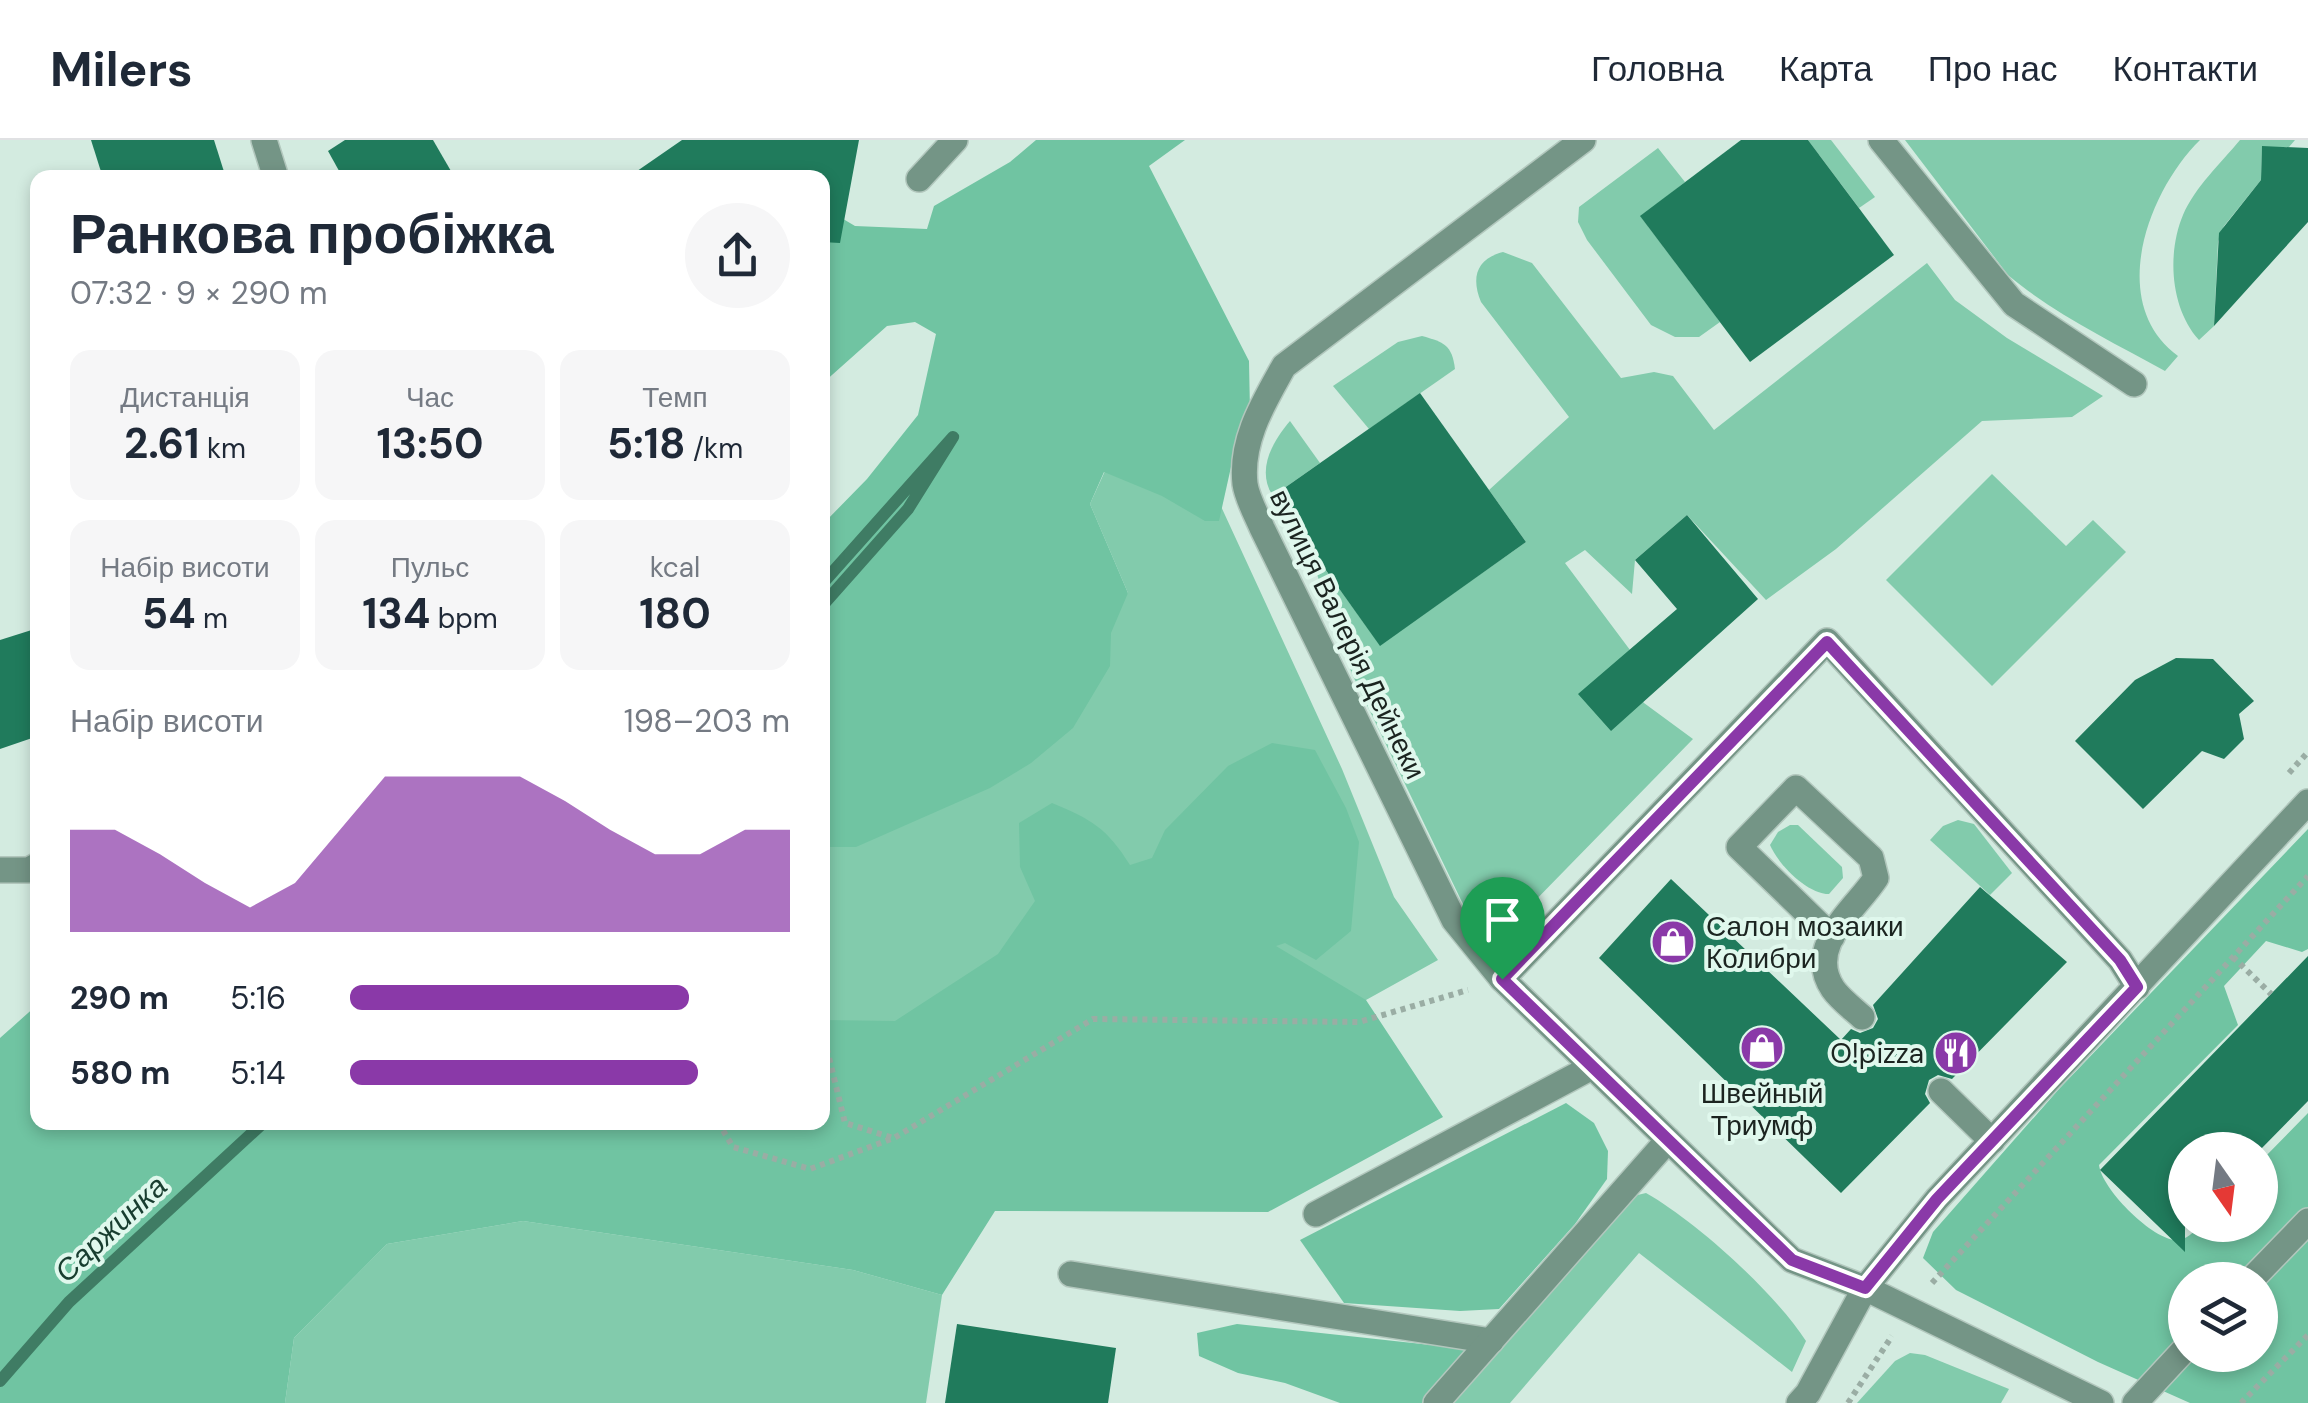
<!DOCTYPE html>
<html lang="uk">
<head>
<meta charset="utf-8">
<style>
	:root { --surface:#fff; --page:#f6f6f7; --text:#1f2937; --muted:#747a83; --line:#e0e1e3; --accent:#8a39a8 }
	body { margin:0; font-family:"DM Sans",sans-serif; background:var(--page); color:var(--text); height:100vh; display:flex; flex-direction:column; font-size:38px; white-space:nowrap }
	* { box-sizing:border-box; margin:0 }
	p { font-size:32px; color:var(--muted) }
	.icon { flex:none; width:55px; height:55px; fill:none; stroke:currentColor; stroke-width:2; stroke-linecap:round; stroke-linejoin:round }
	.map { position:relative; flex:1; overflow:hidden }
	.drawer { position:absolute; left:30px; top:30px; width:800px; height:960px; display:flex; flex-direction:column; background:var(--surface); border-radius:20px; box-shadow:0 5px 15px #0003 }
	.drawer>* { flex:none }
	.needle { width:65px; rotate:166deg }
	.buttons { position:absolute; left:2168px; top:992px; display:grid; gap:20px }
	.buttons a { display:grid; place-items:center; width:110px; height:110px; border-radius:50%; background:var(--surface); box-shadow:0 5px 15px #0003; font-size:50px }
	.pin { position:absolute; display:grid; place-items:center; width:85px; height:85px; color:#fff; margin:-102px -42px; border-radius:50% 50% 50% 0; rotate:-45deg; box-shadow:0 0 10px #0007 }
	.pin .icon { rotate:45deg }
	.round { display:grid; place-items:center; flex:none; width:105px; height:105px; border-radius:52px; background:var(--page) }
	.summary { display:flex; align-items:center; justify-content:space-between; height:170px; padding:0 40px }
	h1 { font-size:55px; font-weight:700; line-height:75px }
	.metrics { display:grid; grid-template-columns:repeat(3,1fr); gap:15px; height:170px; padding:10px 40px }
	.metrics div { display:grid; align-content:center; border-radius:20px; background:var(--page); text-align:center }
	.metrics b { font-size:42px; font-weight:700 }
	.metrics small { font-size:28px; font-weight:400 }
	.metrics p { font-size:28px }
	.chart { height:280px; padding:20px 40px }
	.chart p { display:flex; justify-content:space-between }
	.chart svg { width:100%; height:180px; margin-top:10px; fill:var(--accent); opacity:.7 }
	ul { padding:0 40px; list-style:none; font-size:32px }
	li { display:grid; grid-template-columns:160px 120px 1fr; align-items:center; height:75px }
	li i { height:25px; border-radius:12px; background:var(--accent) }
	header { display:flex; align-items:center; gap:60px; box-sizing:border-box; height:140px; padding:0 50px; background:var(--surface); border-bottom:2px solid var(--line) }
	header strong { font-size:48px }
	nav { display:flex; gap:55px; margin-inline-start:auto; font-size:35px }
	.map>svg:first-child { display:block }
	.green { fill:#82cbac }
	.forest { fill:#70c4a2; fill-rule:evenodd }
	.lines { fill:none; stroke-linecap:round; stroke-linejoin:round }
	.stream { stroke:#3f7c64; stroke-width:12 }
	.building { fill:#207b5c }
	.service-casing { stroke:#b2c7bd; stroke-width:28 }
	.minor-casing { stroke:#b2c7bd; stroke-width:28 }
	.path { stroke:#9aada4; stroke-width:6; stroke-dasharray:5 5; stroke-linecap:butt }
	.service { stroke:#749586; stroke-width:25 }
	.minor { stroke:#749586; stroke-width:25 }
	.route-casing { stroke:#fff; stroke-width:20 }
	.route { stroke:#8a39a8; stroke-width:12 }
	.labels { text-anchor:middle; stroke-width:8; stroke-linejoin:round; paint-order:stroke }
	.street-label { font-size:28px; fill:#1b2420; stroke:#e0f8ed }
	.poi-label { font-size:28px; fill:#1b2420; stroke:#e0f8ed; text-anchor:start }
	.water-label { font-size:30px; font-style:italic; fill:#183d2f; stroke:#e0f8ed }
</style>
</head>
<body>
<header>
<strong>Milers</strong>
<nav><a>Головна</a><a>Карта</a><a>Про нас</a><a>Контакти</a></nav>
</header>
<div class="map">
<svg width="2308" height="1263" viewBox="0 0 2308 1263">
	<rect width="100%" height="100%" fill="#d3ebe0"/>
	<g class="green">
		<polygon points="1808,0 1831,0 1875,57 1859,68"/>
		<path d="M1905 0H2200C2148 51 2106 163 2178 216L2165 231C2111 201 2054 174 2008 135Z"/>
		<path d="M2240 0H2295L2289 7H2262L2261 40 2224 86 2218 102 2214 186 2199 200C2170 168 2167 113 2183 75 2195 47 2221 23 2240 0Z"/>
		<polygon points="1658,8 1685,42 1641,77 1720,182 1699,197 1675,197 1651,185 1587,100 1578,82 1579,67"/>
		<path d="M1503 112 1532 123 1621 238 1654 232 1673 236 1714 290 1927 123 1955 160 2007 198 2103 256 2072 277 1982 281 1836 409 1766 460 1687 375 1635 420 1632 454 1585 410 1565 423 1630 510 1614 525 1644 563 1693 599 1523 773C1506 784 1494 792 1474 784L1461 760 1352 534 1306 403 1380 505 1526 402 1489 350 1569 277 1481 162C1471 138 1476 119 1503 112Z"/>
		<path d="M1422 196C1444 202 1452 205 1455 229L1369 289 1333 246 1398 202Z"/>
		<path d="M1290 281 1320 323 1273 356C1256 331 1272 302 1290 281Z"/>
		<polygon points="1201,323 1342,629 1394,757 1438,820 1366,860 1006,883 823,902 822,669 1128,453 1090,364 1105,331"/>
		<polygon points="1992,334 2066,406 2093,380 2126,412 1992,546 1886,440"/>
		<polygon points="1958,680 1974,684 2012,733 1990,755 1930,700 1943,686"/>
		<path d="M1790 685H1798L1842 727 1843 738 1829 754C1807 754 1778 724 1770 705L1778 692Z"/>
		<path d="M1646 1053C1697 1082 1774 1152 1806 1201L1792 1232 1639 1113 1510 1263H1446L1625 1058Z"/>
		<polygon points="523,1081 853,1130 942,1155 926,1263 285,1263 294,1198 387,1104"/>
		<polygon points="1910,1213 1925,1215 2009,1249 2001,1263 1857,1263 1895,1221"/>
	</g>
	<g class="forest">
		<polygon points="1036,0 1185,0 1149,26 1249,221 1250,272 1237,300 1219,381 1205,381 1162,356 1104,332 1090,364 1128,453 1111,493 1110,526 1073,588 1031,623 990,648 856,707 823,707 823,384 867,339 918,275 936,194 915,182 887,186 823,243 823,67 855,86 927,89 934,66 1010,22"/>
		<path d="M1272 603 1315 610 1346 668 1359 702 1351 791 1316 820 1285 803 1276 806 1366 860 1443 977 1268 1072 995 1071 942 1155 853 1130 523 1081 387 1104 294 1198 285 1263H0V898L37 865 38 982H822L823 880 895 881 998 814 1035 761 1020 727 1019 683 1052 663C1091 679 1107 688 1130 725L1152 718 1165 690 1228 626Z"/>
		<path d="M2308 689V809L2302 812 2266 801 2224 846 2238 885 2099 1025C2102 1049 2149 1096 2174 1100 2186 1101 2193 1093 2200 1085H2260V1022L2308 973V1263H2190L2098 1222 1956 1150 1923 1118 1933 1092 2059 949ZM2185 1140H2260V1215H2185Z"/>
		<polygon points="1566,963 1594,983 1608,1011 1607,1039 1575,1084 1499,1169 1460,1171 1344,1163 1300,1100"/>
		<polygon points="1237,1184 1468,1209 1425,1263 1340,1263 1285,1243 1238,1233 1199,1216 1197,1193"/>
	</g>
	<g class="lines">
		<g class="stream">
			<polyline points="822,444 953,297 908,369 822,466"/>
			<polyline points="0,1241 69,1162 264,982"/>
		</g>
	</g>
	<g class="building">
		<polygon points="91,0 214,0 226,38 103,38"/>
		<polygon points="345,0 433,0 455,38 343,38 328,11"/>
		<polygon points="682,0 859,0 840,103 822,102 822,38 627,38"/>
		<polygon points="1741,0 1808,0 1894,115 1750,222 1640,76"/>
		<polygon points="2262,6 2308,8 2308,82 2214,186 2219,93 2261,40"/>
		<polygon points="1420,253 1526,402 1380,506 1273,356"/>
		<polygon points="1687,375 1758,459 1611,591 1578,554 1677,469 1635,420"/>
		<polygon points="38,488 38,596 0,609 0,500"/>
		<polygon points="2176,518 2213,519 2254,561 2239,574 2244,599 2224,619 2202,611 2143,669 2075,601 2135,540"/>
		<polygon points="1671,739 1841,900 1851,889 1860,893 1873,888 1878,879 1873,865 1980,747 2067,822 1952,939 1938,935 1929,940 1925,954 1930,963 1841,1053 1599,818"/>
		<polygon points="2308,816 2308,961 2260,1010 2185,1010 2185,1112 2100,1030"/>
		<polygon points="957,1184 1116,1208 1108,1263 945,1263"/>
	</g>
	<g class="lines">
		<defs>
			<g id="service">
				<polyline points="264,0 276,38"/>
				<polyline points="0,730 29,730 38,725"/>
				<path d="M1832 797 1739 707 1796 648 1871 718 1876 738C1856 769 1804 806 1833 849 1840 859 1852 868 1862 877"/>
				<polyline points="1941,951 1992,1001"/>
				<polyline points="1316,1074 1592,927"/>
				<polyline points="1071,1134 1491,1201"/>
				<polyline points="2251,1140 2308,1081"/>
				<polyline points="1436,1263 1668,1000"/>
				<polyline points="2135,1263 2185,1209"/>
			</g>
			<g id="minor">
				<polyline points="1881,0 2014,164 2134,244"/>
				<polyline points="919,39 955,0"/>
				<path d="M1502 839 1454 780 1262 388C1256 374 1247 358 1245 344 1240 300 1264 262 1284 226L1583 0"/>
				<polyline points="1799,1263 1808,1253 1865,1148 1937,1059 2308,662"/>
				<polyline points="2101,1263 1865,1148 1792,1120 1502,839 1827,501 2120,820 2137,847"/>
			</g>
		</defs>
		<use href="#service" class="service-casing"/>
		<use href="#minor" class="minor-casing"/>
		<g class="path">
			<polyline points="2289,633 2308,612"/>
			<polyline points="2233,817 2271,854"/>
			<polyline points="822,889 845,983 893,998"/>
			<polyline points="718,982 733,1007 810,1029 894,998 1093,879 1359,882 1468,850"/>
			<polyline points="1932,1143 2308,736"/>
			<polyline points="1848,1263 1892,1196"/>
			<polyline points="2241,1263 2308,1195"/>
		</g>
		<use href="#service" class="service"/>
		<use href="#minor" class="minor"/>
	</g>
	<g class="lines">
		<defs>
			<polygon id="route" points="1827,502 2120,820 2137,847 1937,1059 1865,1148 1792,1120 1502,839"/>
		</defs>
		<use href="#route" class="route-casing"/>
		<use href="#route" class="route"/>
	</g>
	<defs>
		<symbol id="shop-disc" viewBox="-11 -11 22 22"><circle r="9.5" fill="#8a39a8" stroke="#e0f8ed"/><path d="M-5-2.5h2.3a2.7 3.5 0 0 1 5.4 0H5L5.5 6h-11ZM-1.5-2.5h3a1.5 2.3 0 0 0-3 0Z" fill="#fff"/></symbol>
		<symbol id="restaurant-disc" viewBox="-11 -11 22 22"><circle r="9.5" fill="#8a39a8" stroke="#e0f8ed"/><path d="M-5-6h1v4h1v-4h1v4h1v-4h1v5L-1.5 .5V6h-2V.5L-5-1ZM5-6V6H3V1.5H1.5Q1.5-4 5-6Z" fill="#fff"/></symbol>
	</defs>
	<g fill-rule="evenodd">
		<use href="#shop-disc" x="1648" y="777" width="50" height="50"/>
		<use href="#shop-disc" x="1737" y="883" width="50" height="50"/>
		<use href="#restaurant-disc" x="1931" y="888" width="50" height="50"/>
	</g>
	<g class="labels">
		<g class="street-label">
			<text transform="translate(1348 494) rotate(64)" y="10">вулиця Валерія Дейнеки</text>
		</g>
		<g class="poi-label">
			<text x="1706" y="796">Салон мозаики<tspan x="1706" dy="32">Колибри</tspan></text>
			<text x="1924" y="923" text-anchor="end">O!pizza</text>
			<text x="1762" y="963" text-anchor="middle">Швейный<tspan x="1762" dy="32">Триумф</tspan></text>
		</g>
		<g class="water-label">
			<text transform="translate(111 1089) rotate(-43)" y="10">Саржинка</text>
		</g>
	</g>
</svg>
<div class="buttons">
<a><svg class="needle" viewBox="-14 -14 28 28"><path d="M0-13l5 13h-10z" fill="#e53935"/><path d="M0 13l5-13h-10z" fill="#747a83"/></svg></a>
<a><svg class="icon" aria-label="layers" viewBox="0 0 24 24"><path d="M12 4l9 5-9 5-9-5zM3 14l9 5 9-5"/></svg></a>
</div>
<div class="pin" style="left:1502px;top:839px;background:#1e9e55"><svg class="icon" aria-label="arrive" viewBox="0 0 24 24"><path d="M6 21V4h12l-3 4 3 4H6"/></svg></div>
<section class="drawer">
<div class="summary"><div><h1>Ранкова пробіжка</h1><p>07:32 · 9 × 290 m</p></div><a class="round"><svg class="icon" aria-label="share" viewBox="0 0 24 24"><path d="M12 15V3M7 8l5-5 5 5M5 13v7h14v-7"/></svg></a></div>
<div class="metrics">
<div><p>Дистанція</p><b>2.61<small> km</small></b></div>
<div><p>Час</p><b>13:50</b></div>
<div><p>Темп</p><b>5:18<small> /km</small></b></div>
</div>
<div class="metrics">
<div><p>Набір висоти</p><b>54<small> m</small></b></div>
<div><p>Пульс</p><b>134<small> bpm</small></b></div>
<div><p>kcal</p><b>180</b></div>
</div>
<div class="chart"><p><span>Набір висоти</span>198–203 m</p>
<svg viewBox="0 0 160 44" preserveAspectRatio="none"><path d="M0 44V19L10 19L20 25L30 32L40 38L50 32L60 19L70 6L80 6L90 6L100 6L110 12L120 19L130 25L140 25L150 19L160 19V44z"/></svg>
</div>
<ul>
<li><b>290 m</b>5:16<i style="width:77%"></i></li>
<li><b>580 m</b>5:14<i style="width:79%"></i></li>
</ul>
</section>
</div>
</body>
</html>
